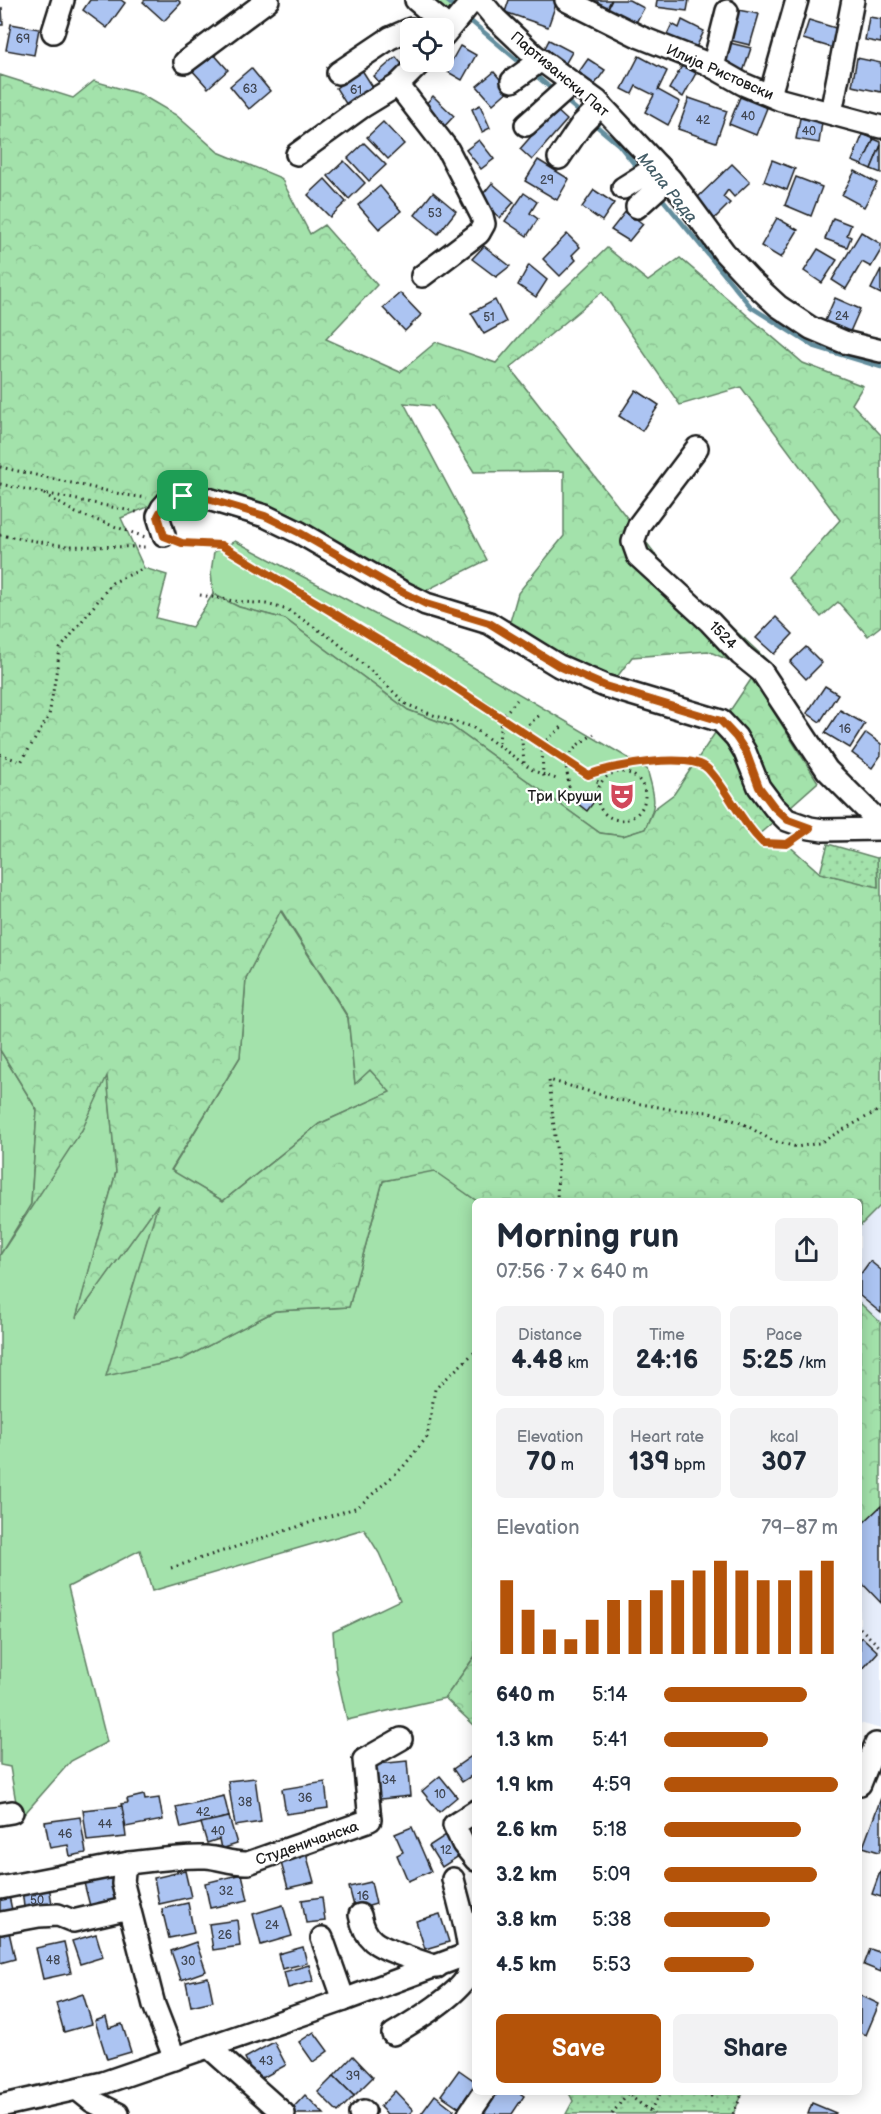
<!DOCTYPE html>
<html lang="en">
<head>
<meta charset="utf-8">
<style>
	:root { --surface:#fff; --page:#f2f2f3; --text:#1f2937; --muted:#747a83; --accent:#b45309 }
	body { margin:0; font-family:"Balsamiq Sans",sans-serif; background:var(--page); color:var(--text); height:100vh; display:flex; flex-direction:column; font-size:22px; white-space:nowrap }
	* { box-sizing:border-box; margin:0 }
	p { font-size:20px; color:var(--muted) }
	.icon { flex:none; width:33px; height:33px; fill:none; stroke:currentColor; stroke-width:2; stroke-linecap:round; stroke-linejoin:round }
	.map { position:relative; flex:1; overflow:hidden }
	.details { position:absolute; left:472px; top:1198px; width:390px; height:897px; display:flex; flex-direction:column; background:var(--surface); border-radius:9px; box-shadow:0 3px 15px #0003 }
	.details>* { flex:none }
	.tools { position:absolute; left:400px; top:18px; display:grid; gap:12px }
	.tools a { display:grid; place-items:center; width:54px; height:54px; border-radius:9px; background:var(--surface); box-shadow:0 3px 15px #0003; font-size:30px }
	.pin { position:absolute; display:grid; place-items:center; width:51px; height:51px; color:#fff; margin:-26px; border-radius:12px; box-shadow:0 3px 9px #0006 }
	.round { display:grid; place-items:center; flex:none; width:63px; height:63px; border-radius:9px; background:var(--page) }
	.headline { display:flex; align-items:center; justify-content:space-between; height:102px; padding:0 24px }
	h1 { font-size:33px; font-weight:700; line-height:45px }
	.figures { display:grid; grid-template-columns:repeat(3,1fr); gap:9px; height:102px; padding:6px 24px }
	.figures div { display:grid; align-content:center; border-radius:9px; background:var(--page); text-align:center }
	.figures b { font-size:26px; font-weight:700 }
	.figures small { font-size:16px; font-weight:400 }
	.figures p { font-size:16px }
	.chart { height:168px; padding:12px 24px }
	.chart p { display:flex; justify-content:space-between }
	.chart svg { width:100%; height:108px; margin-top:6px; stroke:var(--accent); stroke-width:6 }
	.primary-button { display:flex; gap:12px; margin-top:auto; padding:12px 24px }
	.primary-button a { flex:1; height:69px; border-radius:9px; background:var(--accent); color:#fff; font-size:24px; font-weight:700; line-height:69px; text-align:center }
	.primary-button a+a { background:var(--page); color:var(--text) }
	ul { padding:0 24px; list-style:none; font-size:20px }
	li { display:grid; grid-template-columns:96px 72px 1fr; align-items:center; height:45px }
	li i { height:15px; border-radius:8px; background:var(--accent) }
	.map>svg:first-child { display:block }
	.built { fill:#e6edfb }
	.grass { fill:#a3e2ab; stroke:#607f64; stroke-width:1.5 }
	.forest { fill:url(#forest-crowns); stroke:#607f64; stroke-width:1.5; fill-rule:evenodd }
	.park { fill:url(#park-dots); stroke:#607f64; stroke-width:1.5 }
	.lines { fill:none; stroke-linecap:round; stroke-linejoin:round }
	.stream { stroke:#638e9e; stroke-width:4.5 }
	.building { fill:#acc4f2; stroke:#1c1c1c; stroke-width:1.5 }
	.minor-casing { stroke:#1c1c1c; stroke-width:26 }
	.path { stroke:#1c1c1c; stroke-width:3; stroke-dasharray:1.5 4.5; stroke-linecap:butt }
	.minor { stroke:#fff; stroke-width:21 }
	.route-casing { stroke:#fff; stroke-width:12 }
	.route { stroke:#b45309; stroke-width:8 }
	.labels { text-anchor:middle; stroke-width:4.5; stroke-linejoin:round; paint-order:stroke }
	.number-label { font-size:12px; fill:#404652 }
	.street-label { font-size:15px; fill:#1c1c1c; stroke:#fff }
	.poi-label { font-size:15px; fill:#1c1c1c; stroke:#fff; text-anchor:end }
	.water-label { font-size:16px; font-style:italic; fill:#455e68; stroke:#fff }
</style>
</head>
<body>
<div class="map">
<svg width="881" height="2114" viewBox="0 0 881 2114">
	<defs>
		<pattern id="forest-crowns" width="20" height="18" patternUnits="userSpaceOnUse" patternTransform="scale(1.5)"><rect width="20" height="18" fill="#a3e2ab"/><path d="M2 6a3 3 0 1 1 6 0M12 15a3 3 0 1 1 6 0" fill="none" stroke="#8cc193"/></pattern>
		<pattern id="park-dots" width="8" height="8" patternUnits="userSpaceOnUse" patternTransform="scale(1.5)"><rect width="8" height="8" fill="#a3e2ab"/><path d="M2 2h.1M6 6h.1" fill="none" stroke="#8cc193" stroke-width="1.8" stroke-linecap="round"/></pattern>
	</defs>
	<rect width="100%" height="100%" fill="#fff"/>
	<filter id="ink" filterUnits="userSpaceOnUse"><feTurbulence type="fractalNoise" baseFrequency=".0167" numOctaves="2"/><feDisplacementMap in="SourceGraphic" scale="12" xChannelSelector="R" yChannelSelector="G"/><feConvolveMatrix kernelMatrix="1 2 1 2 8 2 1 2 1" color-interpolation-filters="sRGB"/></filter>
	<g filter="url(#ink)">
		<g class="built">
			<polygon points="881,1205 881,1323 860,1303 860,1226"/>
			<polygon points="881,1533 881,1729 860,1723 860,1553"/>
		</g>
		<g class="grass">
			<polygon points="432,0 464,0 452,17"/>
			<path d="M235 541 449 653 647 769C655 798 658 801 645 829L623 836 600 833 451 726 408 710 285 619 239 607 213 594 211 572 214 552Z"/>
			<polygon points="280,910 348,1018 355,1083 370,1070 391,1092 319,1124 223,1201 171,1171 240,1057 246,978"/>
			<polygon points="0,1050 37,1110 31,1203 82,1130 107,1074 116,1172 77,1316 159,1202 107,1375 183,1359 275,1311 349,1307 383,1181 434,1170 477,1201 475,1656 445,1698 347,1720 336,1670 333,1632 400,1600 379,1553 364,1529 152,1591 140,1550 68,1587 107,1742 71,1761 19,1820 10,1767 0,1765"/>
		</g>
		<g class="forest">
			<path d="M0 75 73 98 94 81 140 94 176 115 218 152 281 178 310 234 324 225 377 285 326 339 400 372 436 342 496 363 542 310 607 248 648 281 680 258 803 363 863 386 852 404 881 435V626L868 636 838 602 821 617 788 578 840 520 741 387 680 405 602 292 510 368 660 560 770 663 768 703 818 782 756 837 763 843 787 844 820 873 878 886 877 858 881 857V1205L860 1226V1202L477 1201 434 1171 383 1181 349 1307 275 1311 183 1359 106 1376 158 1204 76 1318 116 1172 107 1076 82 1130 0 1255 31 1204 37 1110 0 1050ZM404 403 433 406 474 472 564 471V536L518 593 508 629 611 685 632 657 708 651 756 672 674 794 654 809 645 829 623 836 600 833 451 726 408 710 285 619 239 607 213 594 192 627 156 618 167 575 144 568 121 518 189 490 269 505 425 591 487 560ZM281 910 348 1017 355 1084 370 1070 390 1092 319 1124 223 1201 171 1170 240 1057 246 978Z"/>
			<polygon points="860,1303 881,1323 881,1533 860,1553"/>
			<polygon points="475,1656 475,1726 445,1698"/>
		</g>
		<g class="park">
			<polygon points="828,844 877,858 878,887 820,873"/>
			<polygon points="569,2093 743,2093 733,2114 566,2114 573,2101"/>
		</g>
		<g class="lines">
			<g class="stream">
				<polyline points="446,0 458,10"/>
				<polyline points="466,17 524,66"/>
				<polyline points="533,73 554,91"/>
				<polyline points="563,98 584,116"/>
				<polyline points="593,123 619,145 639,170"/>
				<polyline points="660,196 751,307 813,346 881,367"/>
			</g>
		</g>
		<g class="building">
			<polygon points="90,0 121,0 125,3 107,28 83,10"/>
			<polygon points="145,0 178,0 181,3 164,21 143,2"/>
			<polygon points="509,0 555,0 557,1 548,27 505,12"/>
			<polygon points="587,0 611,0 607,9"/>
			<polygon points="612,0 629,0 644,8 634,26 606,12"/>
			<polygon points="657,0 689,0 687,11 656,7"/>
			<polygon points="2,8 3,25 0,25 0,9"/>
			<polygon points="738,10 759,14 750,45 729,40"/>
			<polygon points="869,17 881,19 881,43 865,40"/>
			<polygon points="682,20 704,31 694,52 665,39 672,24 679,28"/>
			<polygon points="809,20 839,29 833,48 803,39"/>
			<polygon points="11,24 39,29 34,55 6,50"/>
			<polygon points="549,40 572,52 564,66 542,54"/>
			<polygon points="730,43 751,48 743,72 722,66"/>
			<polygon points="460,46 476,55 462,80 446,71"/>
			<polygon points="212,52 228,70 208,88 192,70"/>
			<polygon points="639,56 667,71 658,90 680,102 668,125 645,112 654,95 636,86 632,94 622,89"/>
			<polygon points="396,57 405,68 383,87 374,76"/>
			<polygon points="857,58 881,63 881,92 852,86"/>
			<polygon points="588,59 605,70 593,87 576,76"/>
			<polygon points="682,66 696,73 683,97 669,89"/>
			<polygon points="251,68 270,91 249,109 230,86"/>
			<polygon points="362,70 376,92 350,110 336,88"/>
			<polygon points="494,72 509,90 493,104 477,86"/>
			<polygon points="433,96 454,116 441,130 420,110"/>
			<polygon points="740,97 767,108 756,135 729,124"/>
			<polygon points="689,98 727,111 716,142 678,129"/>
			<polygon points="480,105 490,128 482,132 472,109"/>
			<polygon points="555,109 567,120 532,160 520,149"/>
			<polygon points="800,118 822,122 819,143 796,139"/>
			<polygon points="383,122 404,144 388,159 367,137"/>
			<polygon points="863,134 874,139 862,165 852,161"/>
			<polygon points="874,139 881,142 881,145 871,169 862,165"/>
			<polygon points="479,140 494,159 481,169 466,150"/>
			<polygon points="364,143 386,165 369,181 348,158"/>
			<polygon points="881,145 881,173 871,169"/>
			<polygon points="538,160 569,179 557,200 525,181"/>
			<polygon points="772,160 795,169 787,190 764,181"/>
			<polygon points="344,161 365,183 349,199 328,176"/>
			<polygon points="732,164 750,182 734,197 728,190 723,197 730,203 714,219 695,200"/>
			<polygon points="855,171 877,183 864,207 842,195"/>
			<polygon points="796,177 822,187 811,216 785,205"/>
			<polygon points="325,179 346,202 330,217 308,195"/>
			<polygon points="492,183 514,202 500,218 479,199"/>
			<polygon points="380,186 401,211 379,229 358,205"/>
			<polygon points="594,190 614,203 602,221 582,207"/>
			<polygon points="433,192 456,211 438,234 415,215"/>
			<polygon points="524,193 537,202 530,213 538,219 527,236 505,221"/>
			<polygon points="626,211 643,224 629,241 611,230"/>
			<polygon points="777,218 798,230 781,258 761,246"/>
			<polygon points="833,218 851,225 847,235 851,237 847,247 825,239"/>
			<polygon points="861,232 881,244 881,250 871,267 862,262 846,289 832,280"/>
			<polygon points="567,234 580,247 572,255 576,260 560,276 543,259"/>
			<polygon points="484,246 510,266 496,277 472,259"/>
			<polygon points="818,249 837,260 822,283 804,271"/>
			<polygon points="529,265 547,280 536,297 518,285"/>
			<polygon points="881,269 881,294 871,289"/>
			<polygon points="400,293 421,315 405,331 383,308"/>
			<polygon points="835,298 860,309 849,334 824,323"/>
			<polygon points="495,300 506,322 484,334 471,313"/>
			<polygon points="636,390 659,405 642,431 619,416"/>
			<polygon points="776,617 793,634 774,654 756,638"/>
			<polygon points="806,647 822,663 806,679 790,662"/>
			<polygon points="825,686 838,694 820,722 807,713"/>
			<polygon points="840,710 865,724 850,748 825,733"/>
			<polygon points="866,733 881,744 881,755 872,768 852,753"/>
			<polygon points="586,791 596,799 587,811 577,803"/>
			<polygon points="870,1261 881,1270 881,1313 860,1296 860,1275"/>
			<polygon points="881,1506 881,1603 860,1581 860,1526"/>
			<polygon points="862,1637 878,1652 860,1672 860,1640"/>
			<polygon points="476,1753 476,1773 462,1782 453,1769"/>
			<polygon points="407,1761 410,1796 371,1800 368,1765"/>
			<polygon points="440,1776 457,1797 439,1812 422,1791"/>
			<polygon points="255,1778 261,1822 235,1826 228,1781"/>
			<polygon points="325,1782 328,1808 286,1814 282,1789"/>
			<polygon points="144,1795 145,1800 159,1798 163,1820 126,1827 121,1804 128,1803 127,1799"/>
			<polygon points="224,1796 229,1817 181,1828 176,1807"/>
			<polygon points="881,1798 881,1848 879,1852 863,1847"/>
			<polygon points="122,1806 126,1837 87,1841 83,1810"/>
			<polygon points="80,1817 86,1853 70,1856 68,1845 50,1848 45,1822"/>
			<polygon points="229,1817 237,1844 221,1849 219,1839 207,1843 201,1823"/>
			<polygon points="412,1827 431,1871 408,1881 397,1855 403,1852 395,1834"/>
			<polygon points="476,1831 476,1855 464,1838"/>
			<polygon points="449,1833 462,1854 442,1867 429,1846"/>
			<polygon points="306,1853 314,1882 288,1888 280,1859"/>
			<polygon points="881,1869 881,1897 872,1894"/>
			<polygon points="185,1871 191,1897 159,1904 154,1878"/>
			<polygon points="111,1872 118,1903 91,1910 83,1879"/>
			<polygon points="242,1874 248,1900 210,1908 205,1883"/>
			<polygon points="371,1882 376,1904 355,1910 349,1887"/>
			<polygon points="49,1886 53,1910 25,1915 22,1890"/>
			<polygon points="8,1891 12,1910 0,1912 0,1893"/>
			<polygon points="322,1897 325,1921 306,1923 302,1900"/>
			<polygon points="188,1903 194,1933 169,1938 162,1909"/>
			<polygon points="283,1905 292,1936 261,1945 253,1914"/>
			<polygon points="440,1914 449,1942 425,1949 416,1921"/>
			<polygon points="237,1920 240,1946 213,1950 209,1924"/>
			<polygon points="9,1932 15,1959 0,1963 0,1935"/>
			<polygon points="96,1934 103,1957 80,1964 72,1941"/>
			<polygon points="64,1942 71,1973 43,1979 36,1948"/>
			<polygon points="196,1942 206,1971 181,1980 171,1951"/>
			<polygon points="303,1947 307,1963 282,1969 278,1954"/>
			<polygon points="881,1948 881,1972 864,1965 870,1949 879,1952"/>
			<polygon points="309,1965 313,1981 288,1988 284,1972"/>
			<polygon points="208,1977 213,2001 191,2006 186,1982"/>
			<polygon points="83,1994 92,2024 64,2032 56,2003"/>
			<polygon points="860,1995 879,2004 866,2035 860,2032"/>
			<polygon points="106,2017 109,2028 122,2024 131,2052 107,2059 95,2021"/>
			<polygon points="314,2032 328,2051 313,2062 299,2042"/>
			<polygon points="274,2042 286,2065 257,2081 245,2058"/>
			<polygon points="353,2056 373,2077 354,2096 334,2076"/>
			<polygon points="459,2070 476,2082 476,2087 460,2108 441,2095"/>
			<polygon points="334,2076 354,2096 338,2112 318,2092"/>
			<polygon points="395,2091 413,2110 409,2114 387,2114 380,2107"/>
			<polygon points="497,2092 518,2092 524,2096 512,2114 483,2114"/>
			<polygon points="305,2095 324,2114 291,2114 289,2112"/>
			<polygon points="435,2095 454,2110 451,2114 421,2114"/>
			<polygon points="812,2103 836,2113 835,2114 808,2114"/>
		</g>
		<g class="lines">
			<defs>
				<g id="minor">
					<polyline points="416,0 449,28"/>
					<polyline points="480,0 495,18 534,55 597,101 671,180 724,252 751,281 778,306 811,328 844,342 881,351"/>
					<polyline points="566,0 640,37 706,63 743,84 781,100 881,127"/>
					<polyline points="53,32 63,0"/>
					<polyline points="444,35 473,0"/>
					<polyline points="185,62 268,0"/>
					<polyline points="713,67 727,11"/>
					<polyline points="338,73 390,38 411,29"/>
					<polyline points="512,81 541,60"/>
					<polyline points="398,85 448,150 482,216 484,224 479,233 422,276"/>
					<polyline points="770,95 797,0"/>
					<polyline points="831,113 853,0"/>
					<polyline points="526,125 573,83"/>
					<polyline points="297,154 362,107 398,85 421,62"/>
					<polyline points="559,158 582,124 601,105"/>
					<polyline points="623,188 658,166"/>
					<polyline points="637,207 669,178"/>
					<polyline points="697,448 639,525 633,542 638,556 710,622 741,655 762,672 827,770 872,815 881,821"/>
					<polyline points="164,535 158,516 162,508 169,500 183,497 198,496 265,516 300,533 402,592 426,604 489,623 559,666 605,686 721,721 736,737 745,752 759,787 774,807 787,820 810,828 823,830 881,829"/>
					<polyline points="860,1784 876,1744"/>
					<polyline points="476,1811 454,1825 463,1844 476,1860"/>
					<polyline points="0,1814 12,1812"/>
					<polyline points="0,1888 129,1863"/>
					<path d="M360 1915C362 1925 365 1934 373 1941 387 1952 420 1961 437 1967"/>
					<polyline points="1,1923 39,1916 58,1915 73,1921 129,1908"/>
					<polyline points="322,1938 344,2000"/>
					<path d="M393 2034C410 2024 463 1992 468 1974 474 1950 459 1904 453 1879"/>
					<polyline points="209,2047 284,2114"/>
					<path d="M175 2059 154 2005 123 1884 124 1871 129 1863C155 1860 180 1856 206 1857 221 1858 232 1864 248 1863L370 1820 364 1760 401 1739"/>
					<polyline points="77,2089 92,2101 118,2114"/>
					<polyline points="0,2106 103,2083 344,2000 476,1951"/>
					<polyline points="360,2114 364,2111"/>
					<polyline points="469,2114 484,2092"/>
				</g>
			</defs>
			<use href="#minor" class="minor-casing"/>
			<g class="path">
				<polyline points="0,467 125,495 147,498"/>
				<polyline points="0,484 141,513"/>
				<polyline points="44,494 76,513 145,537"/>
				<polyline points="0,535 65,546 147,547"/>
				<polyline points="179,542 221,545 433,673 600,783"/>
				<polyline points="200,595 234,601 266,604 288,610 334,640 377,676 406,704 430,714 472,727 534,771 559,780"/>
				<polyline points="499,743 501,718 517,700"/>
				<polyline points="542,744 563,726"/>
				<polyline points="542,745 543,777"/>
				<polyline points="0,754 21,762 49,716 60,649 112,583 144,568"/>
				<polyline points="524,763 521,731 542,713"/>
				<circle cx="621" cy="796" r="24"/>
				<polyline points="588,775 598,771 663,760 684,760 707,767 750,831 763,843 787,844 791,841"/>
				<polyline points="570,793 565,759 579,744 594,734"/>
				<polyline points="557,1202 558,1165 549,1080 619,1100 675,1110 710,1112 744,1124 773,1141 797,1147 819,1143 881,1109"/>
				<polyline points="171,1568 358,1507 403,1467 427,1437 435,1389 476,1351"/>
				<polyline points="860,1628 881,1648"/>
				<polyline points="625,2092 654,2114"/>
				<polyline points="706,2092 711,2096 712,2092"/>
				<polyline points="650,2111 661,2092"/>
				<polyline points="612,2114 627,2094"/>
				<polyline points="733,2114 743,2092"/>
			</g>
			<use href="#minor" class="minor"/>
		</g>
	</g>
	<g class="lines" filter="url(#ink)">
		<defs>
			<path id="route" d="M183 496H198L265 516 300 533 402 592 426 604 489 623 559 666 605 686 721 721 736 737 746 752 759 787 774 807 788 820 810 828 787 844 763 843C739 820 729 791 708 769 691 751 609 766 588 775L433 673 221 545 182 543 164 536 158 516C164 504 170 500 183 496Z"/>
		</defs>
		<use href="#route" class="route-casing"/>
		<use href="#route" class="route"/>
	</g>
	<defs>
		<symbol id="theatre-bare" viewBox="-9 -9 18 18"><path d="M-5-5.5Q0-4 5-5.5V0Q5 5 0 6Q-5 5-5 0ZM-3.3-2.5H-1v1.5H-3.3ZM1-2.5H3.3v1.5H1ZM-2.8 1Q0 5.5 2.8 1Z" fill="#d1495b" stroke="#fff" stroke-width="2.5" paint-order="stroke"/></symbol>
	</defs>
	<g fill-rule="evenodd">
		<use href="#theatre-bare" x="603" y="777" width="38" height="38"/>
	</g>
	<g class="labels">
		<g class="number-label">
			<text x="23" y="43">69</text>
			<text x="250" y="93">63</text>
			<text x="356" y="94">61</text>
			<text x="748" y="120">40</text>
			<text x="703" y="124">42</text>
			<text x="809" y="135">40</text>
			<text x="547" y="184">29</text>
			<text x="435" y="217">53</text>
			<text x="842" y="320">24</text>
			<text x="489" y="321">51</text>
			<text x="845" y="733">16</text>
			<text x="389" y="1784">34</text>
			<text x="440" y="1798">10</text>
			<text x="305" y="1802">36</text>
			<text x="245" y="1806">38</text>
			<text x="203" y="1816">42</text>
			<text x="105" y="1828">44</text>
			<text x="218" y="1835">40</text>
			<text x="65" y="1838">46</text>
			<text x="446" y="1854">12</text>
			<text x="226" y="1895">32</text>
			<text x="363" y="1900">16</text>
			<text x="37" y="1904">50</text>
			<text x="272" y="1929">24</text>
			<text x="225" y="1939">26</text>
			<text x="53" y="1964">48</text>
			<text x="188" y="1965">30</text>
			<text x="266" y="2065">43</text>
			<text x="353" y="2080">39</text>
		</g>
		<g class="street-label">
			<text transform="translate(720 72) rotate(24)" y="5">Илија Ристовски</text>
			<text transform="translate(560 74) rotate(40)" y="5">Партизански Пат</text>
			<text transform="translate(723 635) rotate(46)" y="5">1524</text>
			<text transform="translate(307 1843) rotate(-19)" y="5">Студеничанска</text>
		</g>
		<g class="poi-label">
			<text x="602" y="801">Три Круши</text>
		</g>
		<g class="water-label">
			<text transform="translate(668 187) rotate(51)" y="6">Мала Рада</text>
		</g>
	</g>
</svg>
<div class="tools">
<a><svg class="icon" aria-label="locate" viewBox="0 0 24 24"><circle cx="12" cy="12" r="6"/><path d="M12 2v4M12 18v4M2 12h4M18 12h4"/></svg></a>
</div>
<div class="pin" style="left:183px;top:496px;background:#1e9e55"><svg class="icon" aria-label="arrive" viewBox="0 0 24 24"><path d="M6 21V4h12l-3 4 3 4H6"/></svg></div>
<section class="details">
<div class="headline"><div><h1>Morning run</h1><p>07:56 · 7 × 640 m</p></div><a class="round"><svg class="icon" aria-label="share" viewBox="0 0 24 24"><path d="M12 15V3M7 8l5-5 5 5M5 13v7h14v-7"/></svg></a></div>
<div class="figures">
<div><p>Distance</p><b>4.48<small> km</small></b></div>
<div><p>Time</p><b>24:16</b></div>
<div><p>Pace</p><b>5:25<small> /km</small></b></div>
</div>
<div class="figures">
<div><p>Elevation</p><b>70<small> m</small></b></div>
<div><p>Heart rate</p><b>139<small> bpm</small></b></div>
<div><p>kcal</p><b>307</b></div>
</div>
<div class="chart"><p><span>Elevation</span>79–87 m</p>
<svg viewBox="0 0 160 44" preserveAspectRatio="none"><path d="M5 44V14M15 44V26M25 44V34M35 44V38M45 44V30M55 44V22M65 44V22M75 44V18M85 44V14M95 44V10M105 44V6M115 44V10M125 44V14M135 44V14M145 44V10M155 44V6"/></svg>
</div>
<ul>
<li><b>640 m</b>5:14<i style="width:82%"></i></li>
<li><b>1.3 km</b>5:41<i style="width:60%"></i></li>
<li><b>1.9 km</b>4:59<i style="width:100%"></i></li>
<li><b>2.6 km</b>5:18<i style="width:79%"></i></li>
<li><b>3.2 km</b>5:09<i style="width:88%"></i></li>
<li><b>3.8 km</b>5:38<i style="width:61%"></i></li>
<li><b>4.5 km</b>5:53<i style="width:52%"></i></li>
</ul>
<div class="primary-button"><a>Save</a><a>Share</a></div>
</section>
</div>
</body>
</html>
